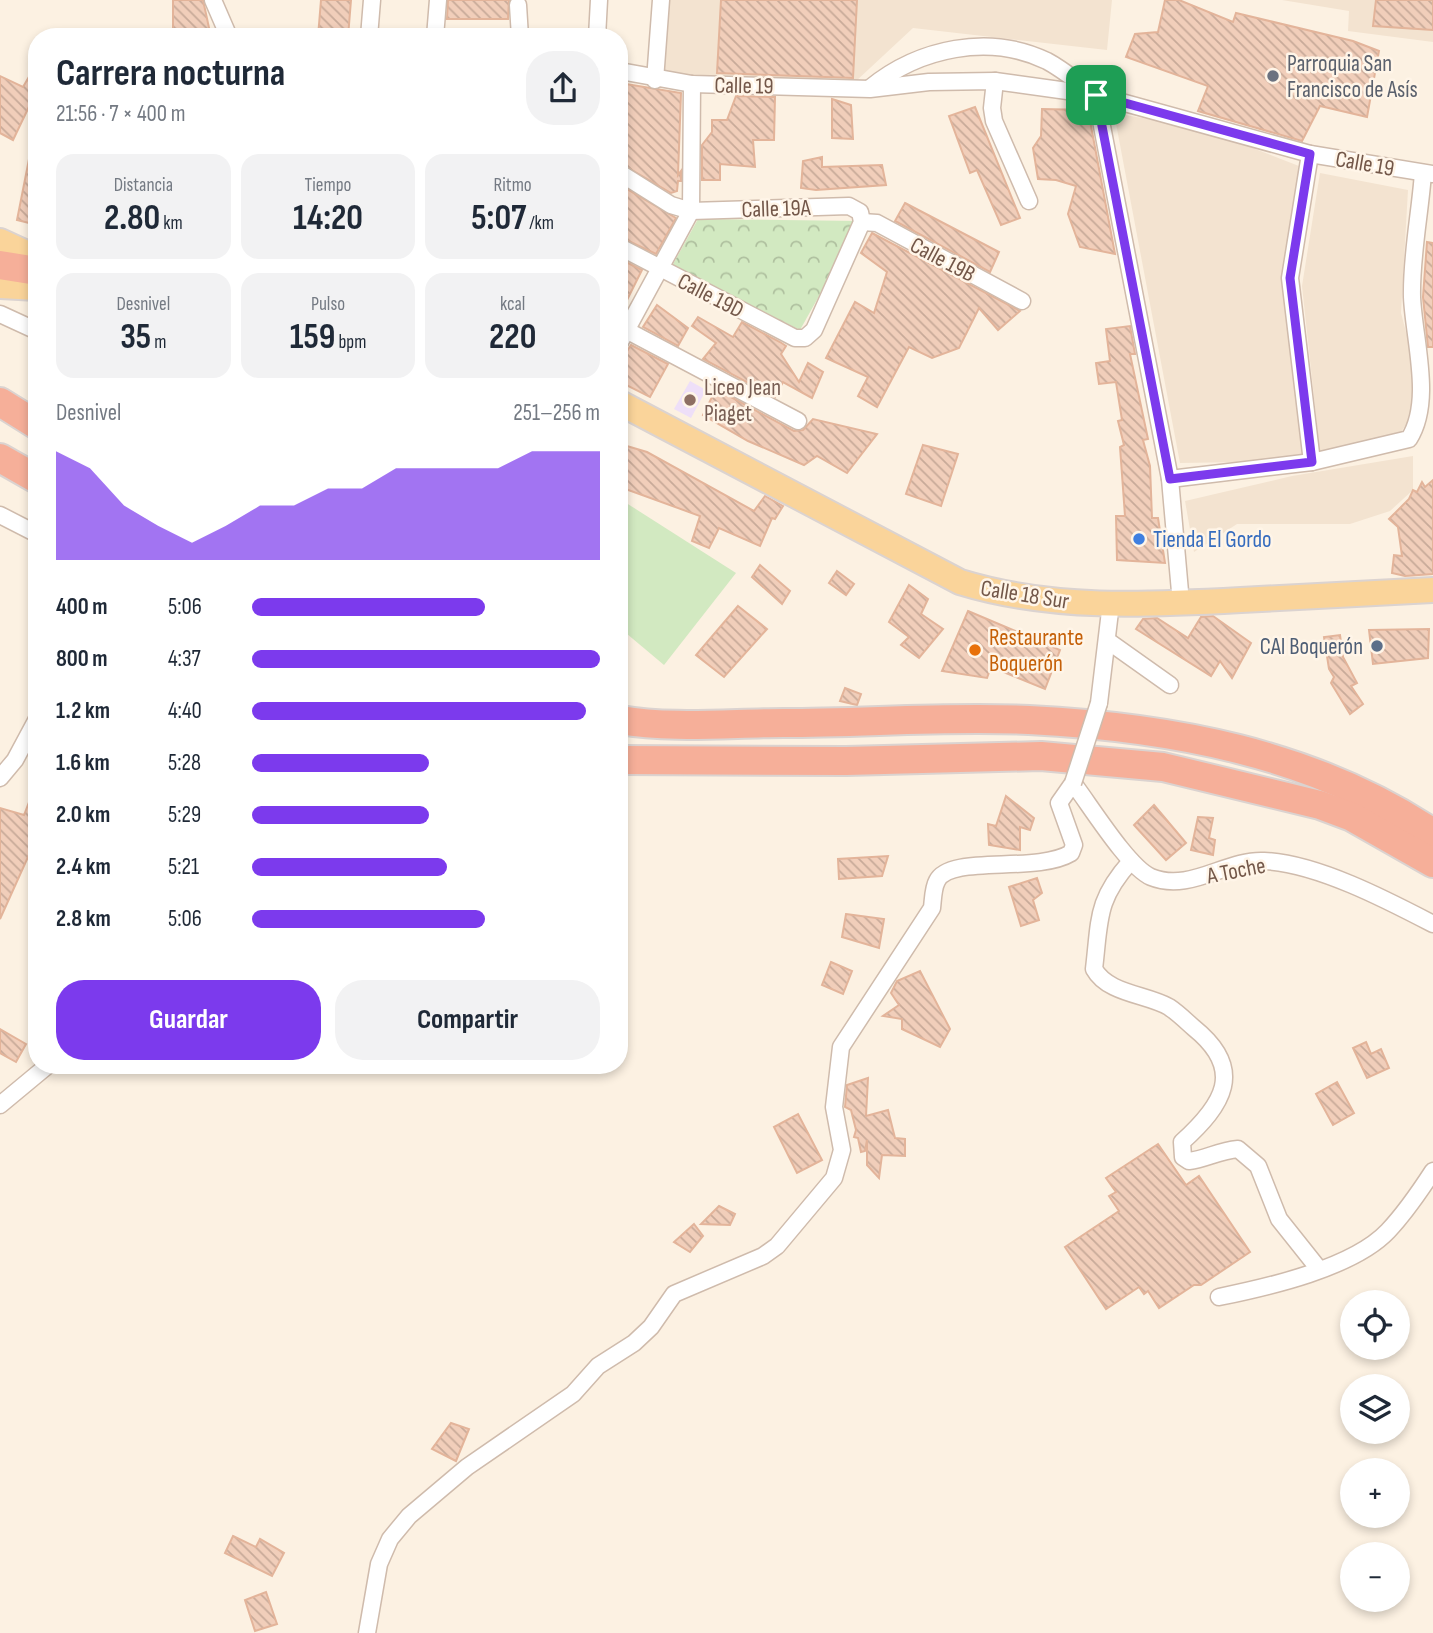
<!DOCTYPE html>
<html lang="es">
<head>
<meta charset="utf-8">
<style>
	:root { --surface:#fff; --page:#f2f2f3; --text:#1f2937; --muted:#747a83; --accent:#7c3aed }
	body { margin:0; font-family:"Sofia Sans Condensed",sans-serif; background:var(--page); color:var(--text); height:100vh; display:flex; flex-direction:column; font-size:26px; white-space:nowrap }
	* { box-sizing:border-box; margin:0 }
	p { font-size:23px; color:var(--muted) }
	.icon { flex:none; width:38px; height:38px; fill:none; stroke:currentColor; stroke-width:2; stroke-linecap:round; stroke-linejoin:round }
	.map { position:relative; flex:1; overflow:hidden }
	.details { position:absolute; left:28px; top:28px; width:600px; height:1046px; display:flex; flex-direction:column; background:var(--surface); border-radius:28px; box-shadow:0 4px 10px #0003 }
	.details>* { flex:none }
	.controls { position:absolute; left:1340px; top:1290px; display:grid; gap:14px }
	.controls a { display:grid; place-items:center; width:70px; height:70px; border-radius:50%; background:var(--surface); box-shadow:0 4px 10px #0003; font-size:35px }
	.pin { position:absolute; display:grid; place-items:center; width:60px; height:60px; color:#fff; margin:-30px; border-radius:14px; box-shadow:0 4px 10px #0006 }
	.round { display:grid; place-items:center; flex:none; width:74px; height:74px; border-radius:28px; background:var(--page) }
	.summary { display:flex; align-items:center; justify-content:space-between; height:119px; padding:0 28px }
	h1 { font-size:38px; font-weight:700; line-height:52px }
	.metrics { display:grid; grid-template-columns:repeat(3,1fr); gap:10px; height:119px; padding:7px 28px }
	.metrics div { display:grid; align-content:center; border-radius:18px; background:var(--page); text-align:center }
	.metrics b { font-size:35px; font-weight:700 }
	.metrics small { font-size:19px; font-weight:400 }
	.metrics p { font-size:19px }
	.chart { height:196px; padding:14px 28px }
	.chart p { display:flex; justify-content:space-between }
	.chart svg { width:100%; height:126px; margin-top:7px; fill:var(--accent); opacity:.7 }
	.button { display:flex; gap:14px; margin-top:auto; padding:14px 28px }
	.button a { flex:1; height:80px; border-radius:28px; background:var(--accent); color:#fff; font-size:28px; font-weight:700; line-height:80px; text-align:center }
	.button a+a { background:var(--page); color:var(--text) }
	ul { padding:0 28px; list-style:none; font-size:23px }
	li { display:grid; grid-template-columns:112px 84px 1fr; align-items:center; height:52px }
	li i { height:18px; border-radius:9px; background:var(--accent) }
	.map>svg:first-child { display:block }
	.residential { fill:#f3e3d0 }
	.education { fill:#eedff8 }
	.forest { fill:url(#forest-crowns) }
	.pitch { fill:#d2e9c1 }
	.building { fill:url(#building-back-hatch); stroke:#e3b49a; stroke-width:2 }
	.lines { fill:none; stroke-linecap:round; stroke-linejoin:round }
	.street-casing { stroke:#cfbbac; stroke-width:19 }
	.primary-casing { stroke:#dbd3d0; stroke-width:28 }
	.highway-casing { stroke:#dbd3d0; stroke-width:32 }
	.street { stroke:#fff; stroke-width:16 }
	.primary { stroke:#fad49a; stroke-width:24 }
	.highway { stroke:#f6af99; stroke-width:28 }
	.street-bridge-casing { stroke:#cfbbac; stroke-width:19; stroke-linecap:butt }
	.street-bridge { stroke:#fff; stroke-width:16 }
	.route-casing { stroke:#fff; stroke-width:14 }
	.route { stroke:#7c3aed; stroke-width:9 }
	.worship-dot { fill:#6b7280; stroke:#fff5e8; stroke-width:2.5 }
	.education-dot { fill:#8d6e63; stroke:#fff5e8; stroke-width:2.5 }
	.shop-dot { fill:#3f7fe0; stroke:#fff5e8; stroke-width:2.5 }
	.service-dot { fill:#5c6f8a; stroke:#fff5e8; stroke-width:2.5 }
	.food-dot { fill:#e8710a; stroke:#fff5e8; stroke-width:2.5 }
	.labels { text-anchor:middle; stroke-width:5; stroke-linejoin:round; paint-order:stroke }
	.worship-label { font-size:23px; fill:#5b616d; stroke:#fff5e8; text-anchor:start }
	.street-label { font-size:23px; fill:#735749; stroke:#fff5e8 }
	.education-label { font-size:23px; fill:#785e54; stroke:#fff5e8; text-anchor:start }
	.shop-label { font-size:23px; fill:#366cbe; stroke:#fff5e8; text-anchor:start }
	.food-label { font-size:23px; fill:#c56008; stroke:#fff5e8; text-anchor:start }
	.service-label { font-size:23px; fill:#4e5e75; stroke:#fff5e8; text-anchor:end }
</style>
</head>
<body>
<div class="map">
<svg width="1433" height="1633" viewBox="0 0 1433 1633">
	<defs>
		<pattern id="forest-crowns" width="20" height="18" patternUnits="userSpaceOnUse" patternTransform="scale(1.75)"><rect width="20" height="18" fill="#d2e9c1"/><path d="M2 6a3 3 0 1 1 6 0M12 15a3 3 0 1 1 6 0" fill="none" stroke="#afc09f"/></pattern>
		<pattern id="building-back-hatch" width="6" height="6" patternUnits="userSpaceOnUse" patternTransform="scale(1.75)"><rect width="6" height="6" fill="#f1ceba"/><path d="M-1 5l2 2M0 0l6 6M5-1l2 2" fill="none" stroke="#c8aa99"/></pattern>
	</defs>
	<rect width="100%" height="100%" fill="#fcf1e2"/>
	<g class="residential">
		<polygon points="666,0 1112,0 1107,50 913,28 855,82 660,74"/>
		<polygon points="1282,0 1433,0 1433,42 1348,31 1349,11"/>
		<polygon points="1114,113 1204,129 1304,168 1282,270 1305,461 1180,463"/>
		<polygon points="1320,173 1408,190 1401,313 1423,397 1398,437 1320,453 1302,286"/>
		<polygon points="1413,456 1413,490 1390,511 1350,524 1237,524 1194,552 1185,501 1292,476"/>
	</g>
	<polygon class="education" points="690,381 706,390 691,418 674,409"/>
	<polygon class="forest" points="698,219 861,221 800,330 672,266"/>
	<polygon class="pitch" points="620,499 736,573 664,665 620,628"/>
	<g class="building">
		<polygon points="173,0 203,0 211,37 173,37"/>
		<polygon points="321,0 351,0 348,37 318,37"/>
		<polygon points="448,0 509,0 508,19 447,19"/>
		<polygon points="721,0 857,0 853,78 717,73"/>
		<polygon points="1165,0 1179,0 1233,22 1236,13 1353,41 1379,51 1367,117 1320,106 1302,141 1198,111 1208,86 1126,57 1135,34 1158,32"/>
		<polygon points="1376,0 1433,0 1433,30 1373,26"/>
		<polygon points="37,63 37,90 13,140 0,133 0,76 23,87"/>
		<polygon points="620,83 681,93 678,175 681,171 681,181 678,181 677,191 671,193 620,163"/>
		<polygon points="736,96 775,97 774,140 753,140 755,167 720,164 720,180 702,180 702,145 712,132 712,120 727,120"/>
		<polygon points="832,99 851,105 853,139 832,138"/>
		<polygon points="975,107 1020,218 1001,225 977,170 970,173 949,116"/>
		<polygon points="1042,109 1088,110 1115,254 1080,247 1068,214 1076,186 1056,180 1038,179 1033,148 1041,136"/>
		<polygon points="30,154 37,154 37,225 17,220"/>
		<polygon points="822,157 822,167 882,165 886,185 816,190 801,188 803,161"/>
		<polygon points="620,185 676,218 656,254 620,237"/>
		<polygon points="905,203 999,252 990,272 895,221"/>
		<polygon points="872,233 1020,311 998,330 979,308 959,348 932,358 909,347 877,407 858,396 868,377 826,358 855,302 874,313 887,272 861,253"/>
		<polygon points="1427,242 1433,243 1433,347 1428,347 1423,297"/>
		<polygon points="620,259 642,270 620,314"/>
		<polygon points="657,305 688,328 678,346 643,327"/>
		<polygon points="698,317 733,337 742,322 780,342 786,346 781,354 799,382 808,363 823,372 812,398 783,382 775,397 703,359 716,343 692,326"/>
		<polygon points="1130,326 1135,354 1130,354 1148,439 1143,440 1150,466 1152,518 1158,518 1165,563 1117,560 1116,516 1125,516 1120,447 1124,445 1118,421 1122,420 1116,382 1099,384 1096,363 1110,361 1106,329"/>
		<polygon points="631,345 668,364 650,397 620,382 620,362"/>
		<polygon points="716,389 794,431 803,430 813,419 877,434 847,473 817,456 804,465 748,441 703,415"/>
		<polygon points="620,444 647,452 754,511 765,496 783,506 775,519 772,518 760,546 719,528 709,548 692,541 700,516 620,487"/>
		<polygon points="923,445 958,454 941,506 906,494"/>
		<polygon points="1433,480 1433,574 1405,576 1392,573 1394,555 1402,556 1398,527 1389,519 1409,499 1413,490 1417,492 1422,482 1425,487"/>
		<polygon points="760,565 790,591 782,604 752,577"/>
		<polygon points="837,571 854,584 846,595 829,583"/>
		<polygon points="909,585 928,599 921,614 943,629 919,658 901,645 909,637 889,622"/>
		<polygon points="738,606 767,629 724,677 696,655"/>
		<polygon points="968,611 1060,650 1045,689 991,667 987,678 942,671"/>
		<polygon points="1213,616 1251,643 1232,678 1220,661 1211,676 1136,629 1143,619 1157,618 1188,638 1201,617"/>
		<polygon points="1429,629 1428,658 1373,664 1369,630"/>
		<polygon points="1340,635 1343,657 1357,683 1351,686 1363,704 1350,714 1331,683 1334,677 1329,669 1324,637"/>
		<polygon points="845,688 861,694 857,705 840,701"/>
		<polygon points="36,784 37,837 0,919 0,808 24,815"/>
		<polygon points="1006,796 1034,818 1030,830 1020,827 1020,850 989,845 988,824 996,826"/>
		<polygon points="1154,805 1186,843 1166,860 1134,825"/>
		<polygon points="1198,817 1213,818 1209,838 1215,840 1213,855 1191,850"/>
		<polygon points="888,856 882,876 839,879 838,859"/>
		<polygon points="1037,878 1042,893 1033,900 1039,920 1021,926 1009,887"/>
		<polygon points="846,914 884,919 879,948 842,937"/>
		<polygon points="831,962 852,971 843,994 822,985"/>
		<polygon points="920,971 950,1029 940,1047 902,1029 902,1019 883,1016 899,1005 891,993 897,981"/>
		<polygon points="0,1029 26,1044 16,1062 0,1053"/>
		<polygon points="1366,1042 1371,1054 1381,1049 1389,1068 1367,1078 1353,1048"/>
		<polygon points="868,1078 866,1116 888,1110 895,1138 905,1139 905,1156 882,1155 879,1178 867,1165 867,1140 865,1151 861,1152 858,1138 854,1137 856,1130 851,1110 845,1107 847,1085"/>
		<polygon points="1337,1082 1354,1113 1333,1125 1316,1094"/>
		<polygon points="798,1114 822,1160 797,1173 774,1127"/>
		<polygon points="1158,1144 1186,1185 1199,1176 1250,1252 1201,1285 1194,1285 1159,1308 1148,1291 1144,1294 1139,1287 1106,1309 1065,1247 1119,1211 1109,1196 1116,1192 1106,1178"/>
		<polygon points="719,1206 735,1214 730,1225 701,1224"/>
		<polygon points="694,1224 703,1236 690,1252 674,1242"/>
		<polygon points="451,1423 469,1429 456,1461 432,1449"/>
		<polygon points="233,1536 256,1547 260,1539 284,1553 272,1576 225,1553"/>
		<polygon points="266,1592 277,1624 255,1631 245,1600"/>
	</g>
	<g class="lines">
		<defs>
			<g id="street">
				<polyline points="213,0 229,37"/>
				<polyline points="518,5 520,37"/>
				<polyline points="369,37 372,0"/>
				<polyline points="435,37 438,0"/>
				<polyline points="597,37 599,0"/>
				<polyline points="620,71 692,84 870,89 929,82 995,81 1096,95 1310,154 1433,174"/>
				<polyline points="655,80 661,0"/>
				<polyline points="995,81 992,108 994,121 1029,201"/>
				<path d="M870 88C919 48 989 33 1047 61 1064 70 1080 84 1096 95L1170 479 1181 603"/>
				<polyline points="1310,154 1290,278 1312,462"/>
				<polyline points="620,173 671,205 691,211 849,206 860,212 862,222 814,330 805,338 795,338 620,247"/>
				<polyline points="862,222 877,223 1022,301"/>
				<polyline points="0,314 37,331"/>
				<polyline points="626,330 798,421"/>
				<polyline points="620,342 691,211 692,84"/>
				<path d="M1170 479 1312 462 1409 439C1433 401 1414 341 1412 297 1411 257 1420 214 1423 173"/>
				<polyline points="0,515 37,534"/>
				<polyline points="1108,641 1170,685"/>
				<polyline points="1099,703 1111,603"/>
				<polyline points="0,778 15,760 37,719"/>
				<path d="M1131 861C1096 900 1100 919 1094 969 1108 994 1146 994 1169 1007 1178 1013 1186 1021 1194 1028 1246 1070 1223 1105 1182 1142L1183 1157 1189 1161C1206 1159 1218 1151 1238 1149L1258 1166 1279 1219 1318 1268"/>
				<polyline points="0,1105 47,1066"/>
				<path d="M1219 1297C1268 1287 1353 1268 1388 1231 1404 1214 1420 1191 1433 1171"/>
				<path d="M367 1633 379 1564 390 1539 409 1516 467 1467 573 1394 598 1366 634 1343 651 1327 674 1294 763 1256 777 1246 834 1178 842 1150 834 1107 841 1047 932 908C933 900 933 888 937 881 950 854 1036 874 1071 853L1074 845 1059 803 1073 783C1090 805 1128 867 1151 877 1190 893 1226 859 1264 861 1316 863 1387 900 1433 924"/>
			</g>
			<g id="primary">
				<polyline points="0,241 37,258"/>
				<polyline points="0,286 37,288"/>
				<path d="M620 403 960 582C1051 610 1147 605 1241 600 1305 597 1369 593 1433 590"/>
			</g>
			<g id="highway">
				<polyline points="0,265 37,271"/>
				<polyline points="0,402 37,425"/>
				<polyline points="0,458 37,479"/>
				<path d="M620 720C672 729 730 723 784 723 865 723 948 716 1029 720 1170 727 1313 753 1433 833"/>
				<polyline points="620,760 846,761 1041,756 1163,767 1320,805 1352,817 1433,863"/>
			</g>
		</defs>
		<use href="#street" class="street-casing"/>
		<use href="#primary" class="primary-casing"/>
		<use href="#highway" class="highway-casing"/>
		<use href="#street" class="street"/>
		<use href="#primary" class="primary"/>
		<use href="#highway" class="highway"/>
		<defs>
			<polyline id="street-bridge" points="1073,783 1099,703"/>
		</defs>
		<use href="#street-bridge" class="street-bridge-casing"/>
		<use href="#street-bridge" class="street-bridge"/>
	</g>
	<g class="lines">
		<defs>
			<polygon id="route" points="1096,95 1310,154 1290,278 1312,462 1170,479"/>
		</defs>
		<use href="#route" class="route-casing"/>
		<use href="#route" class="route"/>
	</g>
	<circle class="worship-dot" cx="1273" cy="76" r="7"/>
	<circle class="education-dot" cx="690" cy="400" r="7"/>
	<circle class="shop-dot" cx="1139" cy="539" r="7"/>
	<circle class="service-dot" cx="1377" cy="646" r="7"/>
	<circle class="food-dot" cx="975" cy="650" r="7"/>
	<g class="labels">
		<g class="worship-label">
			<text x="1287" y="71">Parroquia San<tspan x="1287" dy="26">Francisco de Asís</tspan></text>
		</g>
		<g class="street-label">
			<text transform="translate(744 85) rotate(1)" y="8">Calle 19</text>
			<text transform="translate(1365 163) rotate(10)" y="8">Calle 19</text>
			<text transform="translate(776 208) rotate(-2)" y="8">Calle 19A</text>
			<text transform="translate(943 259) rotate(28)" y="8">Calle 19B</text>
			<text transform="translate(711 295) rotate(27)" y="8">Calle 19D</text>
			<text transform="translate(1025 594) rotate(9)" y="8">Calle 18 Sur</text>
			<text transform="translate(1236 870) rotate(-11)" y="8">A Toche</text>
		</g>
		<g class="education-label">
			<text x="704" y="395">Liceo Jean<tspan x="704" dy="26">Piaget</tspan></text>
		</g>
		<g class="shop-label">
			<text x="1153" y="547">Tienda El Gordo</text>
		</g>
		<g class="food-label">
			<text x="989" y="645">Restaurante<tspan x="989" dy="26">Boquerón</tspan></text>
		</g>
		<g class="service-label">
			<text x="1363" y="654">CAI Boquerón</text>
		</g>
	</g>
</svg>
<div class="controls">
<a><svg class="icon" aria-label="locate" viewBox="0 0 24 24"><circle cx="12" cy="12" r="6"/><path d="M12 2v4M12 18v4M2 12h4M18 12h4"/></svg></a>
<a><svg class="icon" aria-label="layers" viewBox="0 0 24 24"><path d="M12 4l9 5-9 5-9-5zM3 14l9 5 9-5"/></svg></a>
<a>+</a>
<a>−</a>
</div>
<div class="pin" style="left:1096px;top:95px;background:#1e9e55"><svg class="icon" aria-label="arrive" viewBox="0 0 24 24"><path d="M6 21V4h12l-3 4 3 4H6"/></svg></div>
<section class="details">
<div class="summary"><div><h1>Carrera nocturna</h1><p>21:56 · 7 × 400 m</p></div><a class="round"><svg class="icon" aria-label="share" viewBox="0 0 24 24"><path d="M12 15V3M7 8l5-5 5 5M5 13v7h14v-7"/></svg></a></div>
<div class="metrics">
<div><p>Distancia</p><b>2.80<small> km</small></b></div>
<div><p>Tiempo</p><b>14:20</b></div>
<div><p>Ritmo</p><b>5:07<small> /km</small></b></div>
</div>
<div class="metrics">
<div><p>Desnivel</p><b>35<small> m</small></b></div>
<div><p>Pulso</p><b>159<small> bpm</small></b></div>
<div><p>kcal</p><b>220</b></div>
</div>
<div class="chart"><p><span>Desnivel</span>251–256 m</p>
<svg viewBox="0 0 160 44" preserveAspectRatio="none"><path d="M0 44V6L10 12L20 25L30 32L40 38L50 32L60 25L70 25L80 19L90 19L100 12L110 12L120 12L130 12L140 6L150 6L160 6V44z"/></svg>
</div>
<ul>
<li><b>400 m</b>5:06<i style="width:67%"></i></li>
<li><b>800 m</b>4:37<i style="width:100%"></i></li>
<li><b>1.2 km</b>4:40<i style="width:96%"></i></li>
<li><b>1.6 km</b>5:28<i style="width:51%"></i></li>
<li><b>2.0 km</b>5:29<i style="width:51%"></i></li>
<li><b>2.4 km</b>5:21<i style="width:56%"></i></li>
<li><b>2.8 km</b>5:06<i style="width:67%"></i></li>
</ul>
<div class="button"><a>Guardar</a><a>Compartir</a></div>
</section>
</div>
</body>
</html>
